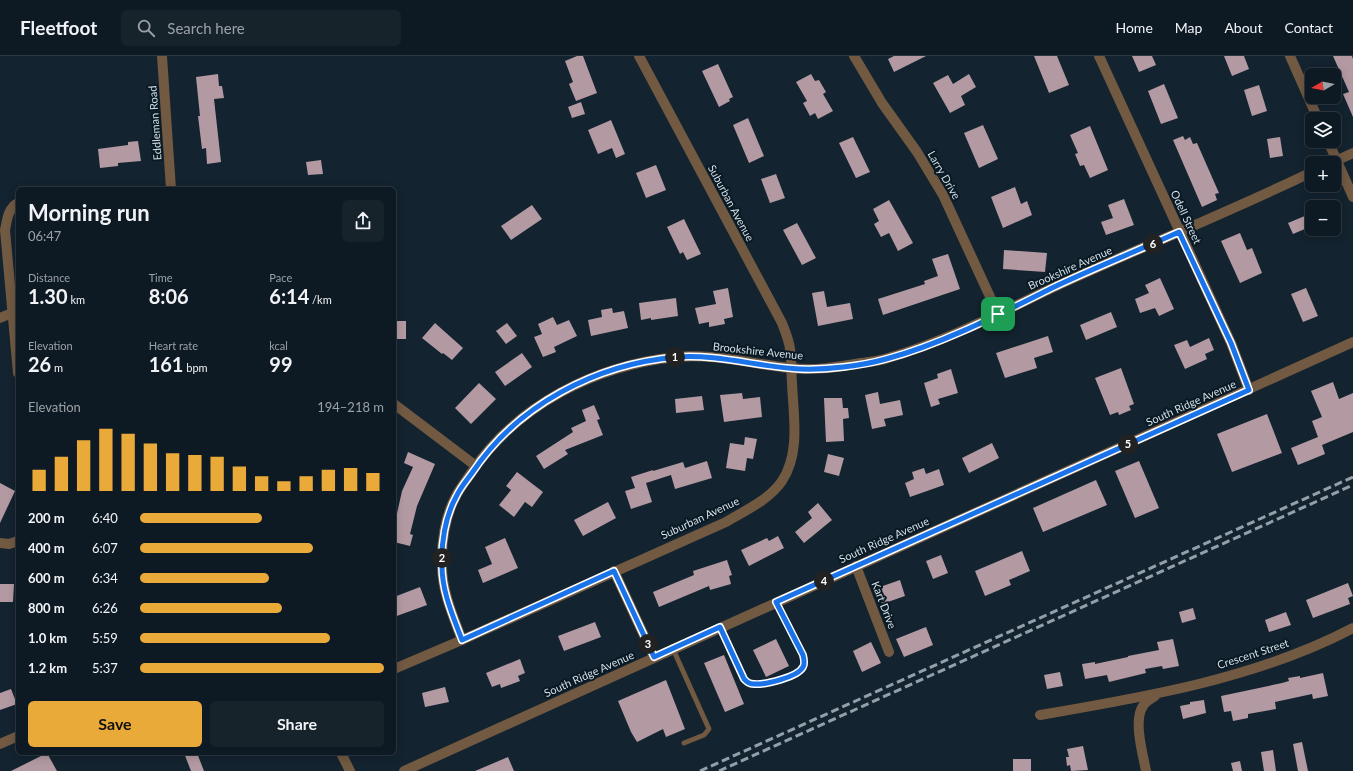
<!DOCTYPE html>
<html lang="en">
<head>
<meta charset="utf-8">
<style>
	:root { --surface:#0e1a23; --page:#17232b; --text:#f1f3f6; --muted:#9ba1a6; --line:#2e3841; --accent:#eaaa39 }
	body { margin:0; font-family:Lato,sans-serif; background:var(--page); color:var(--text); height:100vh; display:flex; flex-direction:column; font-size:15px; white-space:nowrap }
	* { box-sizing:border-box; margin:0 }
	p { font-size:13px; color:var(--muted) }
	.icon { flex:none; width:22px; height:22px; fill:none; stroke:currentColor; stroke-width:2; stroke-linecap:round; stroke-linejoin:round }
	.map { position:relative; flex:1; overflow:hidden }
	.drawer { position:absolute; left:16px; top:131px; width:380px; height:568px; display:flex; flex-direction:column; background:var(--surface); border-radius:6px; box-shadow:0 2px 10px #0003,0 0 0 1px var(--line) }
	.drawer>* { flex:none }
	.needle { width:26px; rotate:261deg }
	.tools { position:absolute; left:1305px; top:12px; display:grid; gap:8px }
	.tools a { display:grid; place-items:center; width:36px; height:36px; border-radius:6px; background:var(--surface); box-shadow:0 2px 10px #0003,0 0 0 1px var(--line); font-size:20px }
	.pin { position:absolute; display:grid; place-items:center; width:34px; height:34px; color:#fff; margin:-17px; border-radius:8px; box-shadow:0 2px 6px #0006 }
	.km { position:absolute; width:20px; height:20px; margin:-10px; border-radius:50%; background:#222; color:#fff; font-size:11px; line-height:20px; text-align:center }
	.round { display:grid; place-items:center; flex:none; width:42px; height:42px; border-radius:6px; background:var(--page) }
	.headline { display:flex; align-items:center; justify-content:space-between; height:68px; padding:0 12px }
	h1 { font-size:22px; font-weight:700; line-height:30px }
	.metrics { display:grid; grid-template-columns:repeat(3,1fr); gap:6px; height:68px; padding:4px 12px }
	.metrics div { display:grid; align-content:center }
	.metrics b { font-size:20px; font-weight:700 }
	.metrics small { font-size:11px; font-weight:400 }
	.metrics p { font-size:11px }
	.chart { height:112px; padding:8px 12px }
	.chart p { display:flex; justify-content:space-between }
	.chart svg { width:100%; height:72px; margin-top:4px; stroke:var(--accent); stroke-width:6 }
	.primary-button { display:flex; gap:8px; margin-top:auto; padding:8px 12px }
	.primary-button a { flex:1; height:46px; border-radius:6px; background:var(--accent); color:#111; font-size:16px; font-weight:700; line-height:46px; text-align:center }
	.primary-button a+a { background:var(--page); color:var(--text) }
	ul { padding:0 12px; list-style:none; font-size:13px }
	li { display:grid; grid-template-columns:64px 48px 1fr; align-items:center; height:30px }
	li i { height:10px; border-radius:5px; background:var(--accent) }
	header { display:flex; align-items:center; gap:24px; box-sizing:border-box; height:56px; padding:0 20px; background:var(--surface); border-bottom:1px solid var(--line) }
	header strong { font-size:19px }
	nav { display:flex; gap:22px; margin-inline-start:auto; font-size:14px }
	.search { width:280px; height:36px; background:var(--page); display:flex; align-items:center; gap:10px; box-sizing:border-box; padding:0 14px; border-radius:6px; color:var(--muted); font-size:15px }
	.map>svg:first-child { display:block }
	.building { fill:#b39aa2 }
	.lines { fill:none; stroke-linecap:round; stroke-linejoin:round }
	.service { stroke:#715942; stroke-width:5 }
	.minor { stroke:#715942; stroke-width:10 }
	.tertiary { stroke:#715942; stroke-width:10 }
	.rail { stroke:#94a0a9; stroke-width:3; stroke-dasharray:8 4; stroke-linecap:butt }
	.route-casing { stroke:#fff; stroke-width:8 }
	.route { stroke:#1a73e8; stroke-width:5 }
	.labels { text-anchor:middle; stroke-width:4; stroke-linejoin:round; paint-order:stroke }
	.street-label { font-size:11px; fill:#d5dfe7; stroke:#091a25 }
</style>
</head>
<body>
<header>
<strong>Fleetfoot</strong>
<div class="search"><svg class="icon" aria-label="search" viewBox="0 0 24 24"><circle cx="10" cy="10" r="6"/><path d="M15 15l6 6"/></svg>Search here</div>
<nav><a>Home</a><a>Map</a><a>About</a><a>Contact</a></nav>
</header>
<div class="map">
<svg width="1353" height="715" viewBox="0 0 1353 715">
	<rect width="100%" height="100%" fill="#13232f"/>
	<g class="building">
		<polygon points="577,0 583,0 597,37 576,45 569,28 573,26 565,5"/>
		<polygon points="894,0 926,0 894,16 888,3"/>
		<polygon points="1034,0 1057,0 1069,29 1049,37"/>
		<polygon points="1132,0 1152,0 1156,9 1139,16"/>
		<polygon points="1224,0 1244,0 1249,13 1232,20"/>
		<polygon points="1333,0 1352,0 1353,3 1353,61 1343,38 1349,36"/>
		<polygon points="718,8 733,41 729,43 730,45 719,51 702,15"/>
		<polygon points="218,18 219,30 222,30 224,42 214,43 221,106 207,108 206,92 202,93 198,60 200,60 196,21"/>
		<polygon points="811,18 815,25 819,24 826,36 823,38 833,55 818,63 815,57 810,60 803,47 807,45 796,26"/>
		<polygon points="969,18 976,31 961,40 965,49 950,57 933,27 948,19 953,28"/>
		<polygon points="1164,28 1178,62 1161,68 1148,35"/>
		<polygon points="1259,29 1267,55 1252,60 1244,34"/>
		<polygon points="581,46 585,58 572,62 568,51"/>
		<polygon points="748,62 764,100 749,107 733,69"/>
		<polygon points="611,64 625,98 616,102 612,92 598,98 588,74"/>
		<polygon points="983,69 998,103 979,112 964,77"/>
		<polygon points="1090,70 1108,114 1090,122 1084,109 1080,110 1075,98 1078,97 1070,79"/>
		<polygon points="1183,80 1185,84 1190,81 1193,88 1197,87 1219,137 1215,138 1217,144 1202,151 1173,84"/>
		<polygon points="853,81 870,116 856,122 839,87"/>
		<polygon points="1280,81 1283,100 1270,102 1267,83"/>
		<polygon points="138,85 141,105 118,107 118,110 100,112 98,93 128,89 128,86"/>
		<polygon points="321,104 323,118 308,119 306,106"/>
		<polygon points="656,109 666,134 646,142 636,117"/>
		<polygon points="776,118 785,142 770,147 761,123"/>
		<polygon points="1015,131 1021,148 1027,145 1032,159 1003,172 991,141"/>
		<polygon points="1124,143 1134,169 1106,179 1101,166 1113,162 1108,149"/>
		<polygon points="889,144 913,187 898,195 889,177 881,181 874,168 879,165 873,153"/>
		<polygon points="532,149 542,163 511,184 501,170"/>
		<polygon points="1312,157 1312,170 1293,178 1288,167"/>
		<polygon points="684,163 701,198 687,204 683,196 680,198 667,171"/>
		<polygon points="797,167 816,202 802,209 783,174"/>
		<polygon points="1240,177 1247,194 1252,192 1262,217 1240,227 1221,185"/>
		<polygon points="1004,194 1047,197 1045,216 1003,213"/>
		<polygon points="948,198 960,233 883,259 878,243 925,228 924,225 938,220 932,203"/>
		<polygon points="1160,222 1174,253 1159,260 1155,252 1140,257 1135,243 1149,237 1145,229"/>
		<polygon points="728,232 733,261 724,263 725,268 709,271 709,266 699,268 695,252 716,248 713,235"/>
		<polygon points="1306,232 1318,260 1303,266 1291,238"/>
		<polygon points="824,235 827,251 850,247 853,263 818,270 812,237"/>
		<polygon points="676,242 678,260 651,264 651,262 641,264 639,247"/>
		<polygon points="612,252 613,257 624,255 628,272 591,280 588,264 602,261 601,254"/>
		<polygon points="1111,256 1117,271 1086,284 1080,269"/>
		<polygon points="553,261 557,269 569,264 577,280 554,291 556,296 543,301 534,281 542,278 538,268"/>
		<rect x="394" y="265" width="12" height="18"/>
		<polygon points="435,267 463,292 452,304 443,297 442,298 422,282"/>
		<polygon points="507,267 517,280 506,288 496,275"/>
		<polygon points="1048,280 1053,296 1034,302 1037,312 1005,322 996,297"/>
		<polygon points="1209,282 1214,294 1205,298 1207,303 1185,313 1174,289 1187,284 1190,291"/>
		<polygon points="522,297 532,311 505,330 495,316"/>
		<polygon points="1121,312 1134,348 1129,350 1131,354 1119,359 1118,356 1110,359 1095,322"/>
		<polygon points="951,313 958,337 938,343 940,348 931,351 924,327 938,322 937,318"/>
		<polygon points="1333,326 1339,343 1353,337 1353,376 1322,389 1325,398 1298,409 1291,392 1318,381 1312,365 1322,361 1311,335"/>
		<polygon points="479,327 496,343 471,368 455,352"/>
		<polygon points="878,336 880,348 900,344 903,359 884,363 886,370 872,373 865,339"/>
		<polygon points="742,337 743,343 760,341 762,361 724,366 720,339"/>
		<polygon points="702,340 704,354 676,357 675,343"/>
		<polygon points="824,342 842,342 843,352 848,352 849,362 843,363 844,385 826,386"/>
		<polygon points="594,349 600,363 597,364 603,379 565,394 568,398 544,413 536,400 573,376 571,372 586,365 582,354"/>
		<polygon points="1267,358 1282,397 1232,416 1217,378"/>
		<polygon points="745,381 757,383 753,403 747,402 745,415 726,412 730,387 744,389"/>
		<polygon points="992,387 999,402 969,417 962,402"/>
		<polygon points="408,396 435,408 417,450 410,478 413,479 410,490 394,486 394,471 402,435 413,411 404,407"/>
		<polygon points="828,398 844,402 839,420 824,416"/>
		<polygon points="707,405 712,422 675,433 671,419 646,427 652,446 631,453 625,435 635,432 631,421 653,414 653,415 683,406 685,412"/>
		<polygon points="1139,405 1159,452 1135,462 1115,415"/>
		<polygon points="924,412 926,418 939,413 944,429 910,441 905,427 914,423 912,416"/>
		<polygon points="517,416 543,436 532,451 525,446 514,461 499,449 511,434 506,430"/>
		<polygon points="1096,424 1107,449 1043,476 1033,452"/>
		<polygon points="0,427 15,435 0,467"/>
		<polygon points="608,446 616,462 583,480 574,464"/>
		<polygon points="818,447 832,464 804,487 795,476 812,462 808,456"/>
		<polygon points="778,480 784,492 749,510 741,494 767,482 769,485"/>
		<polygon points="505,482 518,512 483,527 478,514 492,508 485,491"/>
		<polygon points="1022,495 1030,515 1009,524 1011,529 985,540 975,515"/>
		<polygon points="941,499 948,517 933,523 926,505"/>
		<polygon points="727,504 732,519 729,520 731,528 710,534 709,530 659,551 653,536 694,519 693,515"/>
		<polygon points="900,524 905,540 882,548 877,532"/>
		<polygon points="1348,527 1353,540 1348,542 1350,548 1313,562 1306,544"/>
		<polygon points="0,528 14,528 13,546 0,546"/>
		<polygon points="420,531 427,549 394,561 394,541"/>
		<polygon points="1193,552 1196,563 1182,567 1179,556"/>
		<polygon points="1286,556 1291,569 1269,576 1265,564"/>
		<polygon points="595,566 601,581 564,595 558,580"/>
		<polygon points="926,571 933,589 904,601 896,583"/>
		<polygon points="776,583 789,610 766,621 753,594"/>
		<polygon points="1173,583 1179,610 1163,613 1162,610 1145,613 1146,617 1109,626 1107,619 1085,623 1082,608 1095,606 1095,608 1128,601 1128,600 1159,594 1157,586"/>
		<polygon points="871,586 881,607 862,616 853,595"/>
		<polygon points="724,599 744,648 725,656 704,607"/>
		<polygon points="520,603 525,617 518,620 520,625 501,632 500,628 492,631 486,617"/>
		<polygon points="1060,616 1063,630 1047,633 1044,619"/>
		<polygon points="1323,617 1328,640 1313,643 1312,638 1275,646 1276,653 1248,658 1248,662 1233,665 1231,655 1224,656 1221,640 1282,627 1289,625 1288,622 1300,620 1300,622"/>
		<polygon points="666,624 685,673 666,681 663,673 637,686 631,676 618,645"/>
		<polygon points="445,631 449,646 425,651 422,637"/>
		<polygon points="11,633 17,648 0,654 0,637"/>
		<polygon points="1204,644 1206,657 1183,663 1180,650 1190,648 1190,646"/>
		<polygon points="1302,686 1308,715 1298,715 1293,688"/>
		<polygon points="1083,690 1088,714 1071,715 1070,709 1067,710 1066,701 1069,701 1067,693"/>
		<polygon points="1273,694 1276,715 1264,715 1261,696"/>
		<polygon points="47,697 57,715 11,715"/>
		<polygon points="184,697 197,697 204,715 191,715"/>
		<polygon points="508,701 514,715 475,715"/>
		<rect x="1013" y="703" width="18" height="12"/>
		<polygon points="1240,705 1242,715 1233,715 1231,707"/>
	</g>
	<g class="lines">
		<g class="service">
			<path d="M720 571 744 623C747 626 749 628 754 628 765 629 798 621 803 611 805 608 804 603 803 599L776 546"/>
			<polyline points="673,593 709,673 704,679 684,687"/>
		</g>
		<g class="minor">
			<polyline points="162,0 171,133"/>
			<polyline points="854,0 882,47 917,96 943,139 998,258"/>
			<polyline points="1099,0 1231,287 1249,334"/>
			<polyline points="1290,0 1318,63"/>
			<polyline points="1328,85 1353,141"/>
			<polyline points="1331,107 1353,97"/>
			<path d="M18 147C8 152 7 164 5 174L18 317"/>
			<polyline points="0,262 12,257"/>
			<polyline points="394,348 476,410"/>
			<polyline points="0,487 9,488 18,485"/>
			<polyline points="856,510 889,596"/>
			<polyline points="614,515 654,601"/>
			<path d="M462 584C453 560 442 535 442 510 441 487 445 460 456 440 460 432 466 425 471 417 517 349 594 310 675 301 713 297 752 308 790 312 814 315 838 311 861 307 870 306 880 305 888 302 950 284 1007 253 1065 226 1147 189 1231 155 1312 116"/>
			<path d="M394 613 462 584 726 466C746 454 769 444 782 425 801 396 793 358 792 326 791 316 792 304 790 293 789 284 785 275 782 267L639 0"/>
			<path d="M1040 659C1146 641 1258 622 1353 572"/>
			<polyline points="0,688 18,680"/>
			<polyline points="341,697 350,715"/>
			<path d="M1146 715C1143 699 1133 664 1143 650 1145 646 1151 643 1155 640"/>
		</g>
		<polyline class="tertiary" points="404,715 1353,286"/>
		<g class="rail">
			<polyline points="700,715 1353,421"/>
			<polyline points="719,715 1353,429"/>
		</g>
	</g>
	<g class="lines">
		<defs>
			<path id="route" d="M1179 176 1231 287 1249 334 776 546 803 599C804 603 805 608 803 611 798 621 765 629 754 628 749 628 747 626 744 623L720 571 654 601 614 515 462 584C453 560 442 536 442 510 441 488 445 461 456 441 460 432 466 425 472 417 517 349 596 308 677 301 718 298 759 311 800 313 826 314 861 310 886 303 942 288 1000 258 1052 232 1094 212 1137 195 1179 176Z"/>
		</defs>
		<use href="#route" class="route-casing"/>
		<use href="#route" class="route"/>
	</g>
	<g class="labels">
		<g class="street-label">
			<text transform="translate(155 67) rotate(-94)" y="4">Eddleman Road</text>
			<text transform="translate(944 119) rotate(60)" y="4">Larry Drive</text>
			<text transform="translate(731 147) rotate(62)" y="4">Suburban Avenue</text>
			<text transform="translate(1186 161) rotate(65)" y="4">Odell Street</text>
			<text transform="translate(1070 212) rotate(-24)" y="4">Brookshire Avenue</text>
			<text transform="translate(758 295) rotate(6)" y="4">Brookshire Avenue</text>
			<text transform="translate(1191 347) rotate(-24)" y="4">South Ridge Avenue</text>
			<text transform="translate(700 462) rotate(-25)" y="4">Suburban Avenue</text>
			<text transform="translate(884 484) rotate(-24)" y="4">South Ridge Avenue</text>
			<text transform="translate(884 549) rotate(69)" y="4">Kart Drive</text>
			<text transform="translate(1253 598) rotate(-18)" y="4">Crescent Street</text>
			<text transform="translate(589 618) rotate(-24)" y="4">South Ridge Avenue</text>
		</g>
	</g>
</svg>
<div class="tools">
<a><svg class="needle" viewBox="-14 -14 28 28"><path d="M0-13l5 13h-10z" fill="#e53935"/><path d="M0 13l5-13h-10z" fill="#9ba1a6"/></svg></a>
<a><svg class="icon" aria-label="layers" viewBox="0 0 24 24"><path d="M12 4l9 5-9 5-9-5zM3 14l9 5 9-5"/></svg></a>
<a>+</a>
<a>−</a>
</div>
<div class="pin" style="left:998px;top:258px;background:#1e9e55"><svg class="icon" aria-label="arrive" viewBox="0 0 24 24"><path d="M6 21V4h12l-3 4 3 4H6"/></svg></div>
<b class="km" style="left:675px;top:301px">1</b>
<b class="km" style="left:442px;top:502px">2</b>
<b class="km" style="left:648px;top:588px">3</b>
<b class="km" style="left:824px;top:525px">4</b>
<b class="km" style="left:1128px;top:388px">5</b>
<b class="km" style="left:1153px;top:188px">6</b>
<section class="drawer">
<div class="headline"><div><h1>Morning run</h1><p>06:47</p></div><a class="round"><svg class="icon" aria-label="share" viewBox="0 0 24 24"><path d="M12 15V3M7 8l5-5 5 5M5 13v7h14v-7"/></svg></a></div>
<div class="metrics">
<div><p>Distance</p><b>1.30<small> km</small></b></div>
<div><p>Time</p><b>8:06</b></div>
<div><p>Pace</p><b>6:14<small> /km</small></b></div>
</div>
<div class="metrics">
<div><p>Elevation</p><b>26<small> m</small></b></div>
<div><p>Heart rate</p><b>161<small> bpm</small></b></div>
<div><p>kcal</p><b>99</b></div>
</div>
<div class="chart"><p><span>Elevation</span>194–218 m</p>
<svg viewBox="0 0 160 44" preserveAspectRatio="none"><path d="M5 44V31M15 44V23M25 44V13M35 44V6M45 44V9M55 44V15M65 44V21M75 44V22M85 44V23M95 44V29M105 44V35M115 44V38M125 44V35M135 44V31M145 44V30M155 44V33"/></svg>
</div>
<ul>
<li><b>200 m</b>6:40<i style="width:50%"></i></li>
<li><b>400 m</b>6:07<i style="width:71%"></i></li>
<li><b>600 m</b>6:34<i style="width:53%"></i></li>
<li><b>800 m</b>6:26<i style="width:58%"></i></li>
<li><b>1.0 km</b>5:59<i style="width:78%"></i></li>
<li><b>1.2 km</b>5:37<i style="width:100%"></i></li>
</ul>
<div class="primary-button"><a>Save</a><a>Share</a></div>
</section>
</div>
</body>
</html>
